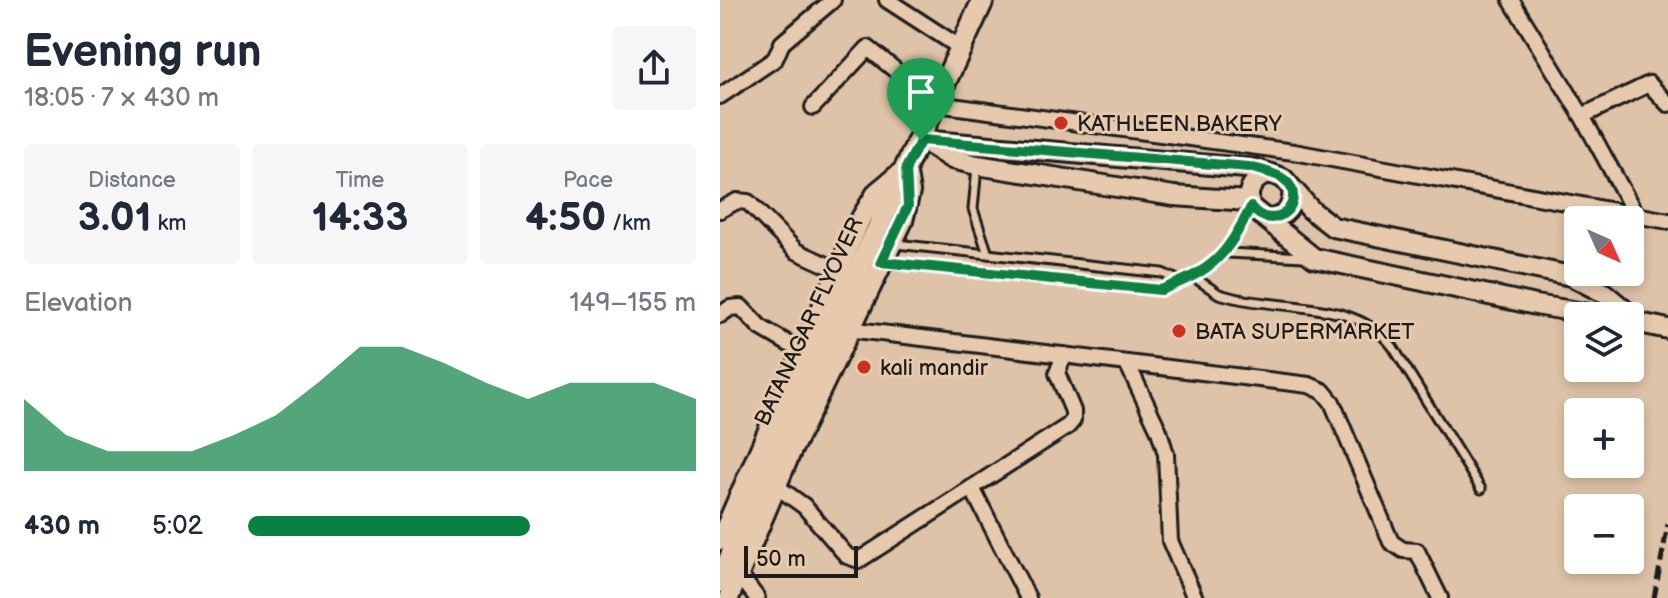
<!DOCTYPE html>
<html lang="en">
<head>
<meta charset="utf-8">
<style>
	:root { --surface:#fff; --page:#f6f6f7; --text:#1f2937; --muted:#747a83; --accent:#0b8043 }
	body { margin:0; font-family:"Balsamiq Sans",sans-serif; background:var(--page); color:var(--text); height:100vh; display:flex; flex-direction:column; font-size:30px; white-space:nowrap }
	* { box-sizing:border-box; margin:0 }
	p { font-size:26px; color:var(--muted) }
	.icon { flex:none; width:44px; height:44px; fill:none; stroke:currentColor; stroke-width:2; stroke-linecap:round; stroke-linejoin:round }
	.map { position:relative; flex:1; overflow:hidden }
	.details { display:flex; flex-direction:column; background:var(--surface); width:720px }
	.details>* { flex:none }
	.needle { width:52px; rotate:135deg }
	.controls { position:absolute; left:844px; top:206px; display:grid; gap:16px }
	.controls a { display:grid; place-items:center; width:80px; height:80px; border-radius:8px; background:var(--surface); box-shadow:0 4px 12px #0003; font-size:40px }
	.scale { position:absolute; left:24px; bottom:20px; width:114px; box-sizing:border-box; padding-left:8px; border:4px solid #1c1c1c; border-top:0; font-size:22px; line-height:28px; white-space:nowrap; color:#1c1c1c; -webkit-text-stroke:6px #e7caae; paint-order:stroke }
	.pin { position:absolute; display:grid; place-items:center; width:68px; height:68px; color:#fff; margin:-82px -34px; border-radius:50% 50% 50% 0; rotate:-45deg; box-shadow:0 0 8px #0007 }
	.pin .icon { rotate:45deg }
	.round { display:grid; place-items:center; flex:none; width:84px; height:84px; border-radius:8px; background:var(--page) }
	.headline { display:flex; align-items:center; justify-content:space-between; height:136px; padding:0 24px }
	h1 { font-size:44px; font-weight:700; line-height:60px }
	.stats { display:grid; grid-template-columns:repeat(3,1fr); gap:12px; height:136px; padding:8px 24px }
	.stats div { display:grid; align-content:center; border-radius:8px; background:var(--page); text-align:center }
	.stats b { font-size:40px; font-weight:700 }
	.stats small { font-size:22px; font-weight:400 }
	.stats p { font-size:22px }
	.chart { height:224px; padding:16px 24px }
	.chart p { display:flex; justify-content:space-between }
	.chart svg { width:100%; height:144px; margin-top:8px; fill:var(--accent); opacity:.7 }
	ul { padding:0 24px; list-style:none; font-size:26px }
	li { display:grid; grid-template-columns:128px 96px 1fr; align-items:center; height:60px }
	li i { height:20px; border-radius:10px; background:var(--accent) }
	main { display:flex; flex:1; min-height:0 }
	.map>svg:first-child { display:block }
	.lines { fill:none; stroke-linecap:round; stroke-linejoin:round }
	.service-casing { stroke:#1c1c1c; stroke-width:13 }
	.minor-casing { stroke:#1c1c1c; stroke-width:20 }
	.tertiary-casing { stroke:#1c1c1c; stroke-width:24 }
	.secondary-casing { stroke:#1c1c1c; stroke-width:26 }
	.service { stroke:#e7caae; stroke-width:7 }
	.minor { stroke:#e7caae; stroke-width:14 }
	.tertiary { stroke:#e7caae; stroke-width:18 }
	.secondary { stroke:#e7caae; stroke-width:20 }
	.rail { stroke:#1c1c1c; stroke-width:5; stroke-dasharray:12 6; stroke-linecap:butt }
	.route-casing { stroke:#fff; stroke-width:16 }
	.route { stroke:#0b8043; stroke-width:10 }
	.poi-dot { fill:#c8321e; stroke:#e7caae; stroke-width:3 }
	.labels { text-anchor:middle; stroke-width:6; stroke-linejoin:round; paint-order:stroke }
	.poi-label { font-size:22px; fill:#1c1c1c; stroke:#e7caae; text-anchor:start }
	.street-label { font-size:22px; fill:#1c1c1c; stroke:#e7caae }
</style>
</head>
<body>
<main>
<section class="details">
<div class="headline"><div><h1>Evening run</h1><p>18:05 · 7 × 430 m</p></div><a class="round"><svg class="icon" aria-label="share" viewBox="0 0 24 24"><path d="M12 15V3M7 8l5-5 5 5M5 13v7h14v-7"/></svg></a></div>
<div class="stats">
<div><p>Distance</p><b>3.01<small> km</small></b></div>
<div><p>Time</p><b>14:33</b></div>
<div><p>Pace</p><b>4:50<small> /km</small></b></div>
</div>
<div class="chart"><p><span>Elevation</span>149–155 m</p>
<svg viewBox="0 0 160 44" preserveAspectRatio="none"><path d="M0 44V22L10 33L20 38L30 38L40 38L50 33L60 27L70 17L80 6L90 6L100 11L110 17L120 22L130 17L140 17L150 17L160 22V44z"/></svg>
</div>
<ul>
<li><b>430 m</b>5:02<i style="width:63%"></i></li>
</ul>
</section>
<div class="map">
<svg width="948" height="598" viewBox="0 0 948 598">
	<rect width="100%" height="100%" fill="#dfc3a8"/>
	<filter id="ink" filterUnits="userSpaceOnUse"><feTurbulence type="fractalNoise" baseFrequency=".0125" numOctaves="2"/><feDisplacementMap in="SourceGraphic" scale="16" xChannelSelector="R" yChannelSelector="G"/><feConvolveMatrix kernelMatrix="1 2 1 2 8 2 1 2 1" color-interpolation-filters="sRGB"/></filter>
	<g filter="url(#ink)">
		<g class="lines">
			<defs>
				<g id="service">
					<polyline points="257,167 253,209 268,254"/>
					<polyline points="176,244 442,273 462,282"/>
					<polyline points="507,253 584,257"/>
					<path d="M164 263 441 290C494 270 505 258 530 209"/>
					<path d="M472 276 499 294 514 298C567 310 637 300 673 347L761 489"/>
				</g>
				<g id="minor">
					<polyline points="167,0 241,48"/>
					<polyline points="791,0 862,116 916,215"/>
					<polyline points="0,96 55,59 62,43 113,0"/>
					<polyline points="93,107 148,48 217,104 574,152 948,221"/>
					<polyline points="862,116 929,84 948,104"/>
					<polyline points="0,210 17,201 28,202 76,251 118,270"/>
					<polyline points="0,315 10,308 21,307 40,327 81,351"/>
					<polyline points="128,329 589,385 603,391 612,402 671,542 683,550 697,551 720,598"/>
					<polyline points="407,363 439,431 446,454 450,541 475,598"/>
					<polyline points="56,486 84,506 127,556 139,560 348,426 353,420 353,411 337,373 344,355"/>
					<polyline points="252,488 308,598"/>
					<polyline points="18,573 37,598"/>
				</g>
				<g id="tertiary">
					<polyline points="201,140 537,169 563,178 591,210 613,227 851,276 884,293 919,322"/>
					<polyline points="203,141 232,159 257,165 454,196 529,201"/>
					<path d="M548 174C532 179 525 192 531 207L594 258 816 305 882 316"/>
					<path d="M549 219C566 217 574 206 572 189"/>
					<polyline points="910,321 948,329"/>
					<polyline points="0,540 141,218 157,192 186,168 190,192 183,221 71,452 9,598"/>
				</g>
				<polyline id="secondary" points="0,582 55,451 263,0"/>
			</defs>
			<use href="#service" class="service-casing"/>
			<use href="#minor" class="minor-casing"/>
			<use href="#tertiary" class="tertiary-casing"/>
			<use href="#secondary" class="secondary-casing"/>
			<use href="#service" class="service"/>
			<use href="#minor" class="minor"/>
			<use href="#tertiary" class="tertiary"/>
			<use href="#secondary" class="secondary"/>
			<polyline class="rail" points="934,598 948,524"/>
		</g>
	</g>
	<g class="lines" filter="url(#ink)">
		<defs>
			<path id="route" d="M201 140 529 167C539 170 557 173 565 180 589 200 554 236 531 207 505 257 495 269 441 290L161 262 188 206 186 168Z"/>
		</defs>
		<use href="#route" class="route-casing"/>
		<use href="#route" class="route"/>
	</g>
	<g class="poi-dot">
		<circle cx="341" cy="123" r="8"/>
		<circle cx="459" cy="331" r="8"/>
		<circle cx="144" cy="367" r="8"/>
	</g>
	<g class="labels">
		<g class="poi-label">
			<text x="357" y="131">KATHLEEN BAKERY</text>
			<text x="475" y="339">BATA SUPERMARKET</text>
			<text x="160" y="375">kali mandir</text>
		</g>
		<g class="street-label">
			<text transform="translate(88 321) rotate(-65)" y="8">BATANAGAR FLYOVER</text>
		</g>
	</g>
</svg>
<div class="controls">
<a><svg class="needle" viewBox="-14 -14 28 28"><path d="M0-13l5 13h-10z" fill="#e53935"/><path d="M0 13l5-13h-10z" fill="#747a83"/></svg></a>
<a><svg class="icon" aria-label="layers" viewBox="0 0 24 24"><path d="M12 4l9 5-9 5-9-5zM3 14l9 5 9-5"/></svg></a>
<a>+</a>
<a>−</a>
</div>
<div class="scale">50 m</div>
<div class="pin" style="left:201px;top:140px;background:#1e9e55"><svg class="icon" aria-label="arrive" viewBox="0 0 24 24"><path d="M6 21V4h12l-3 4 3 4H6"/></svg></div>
</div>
</main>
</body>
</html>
